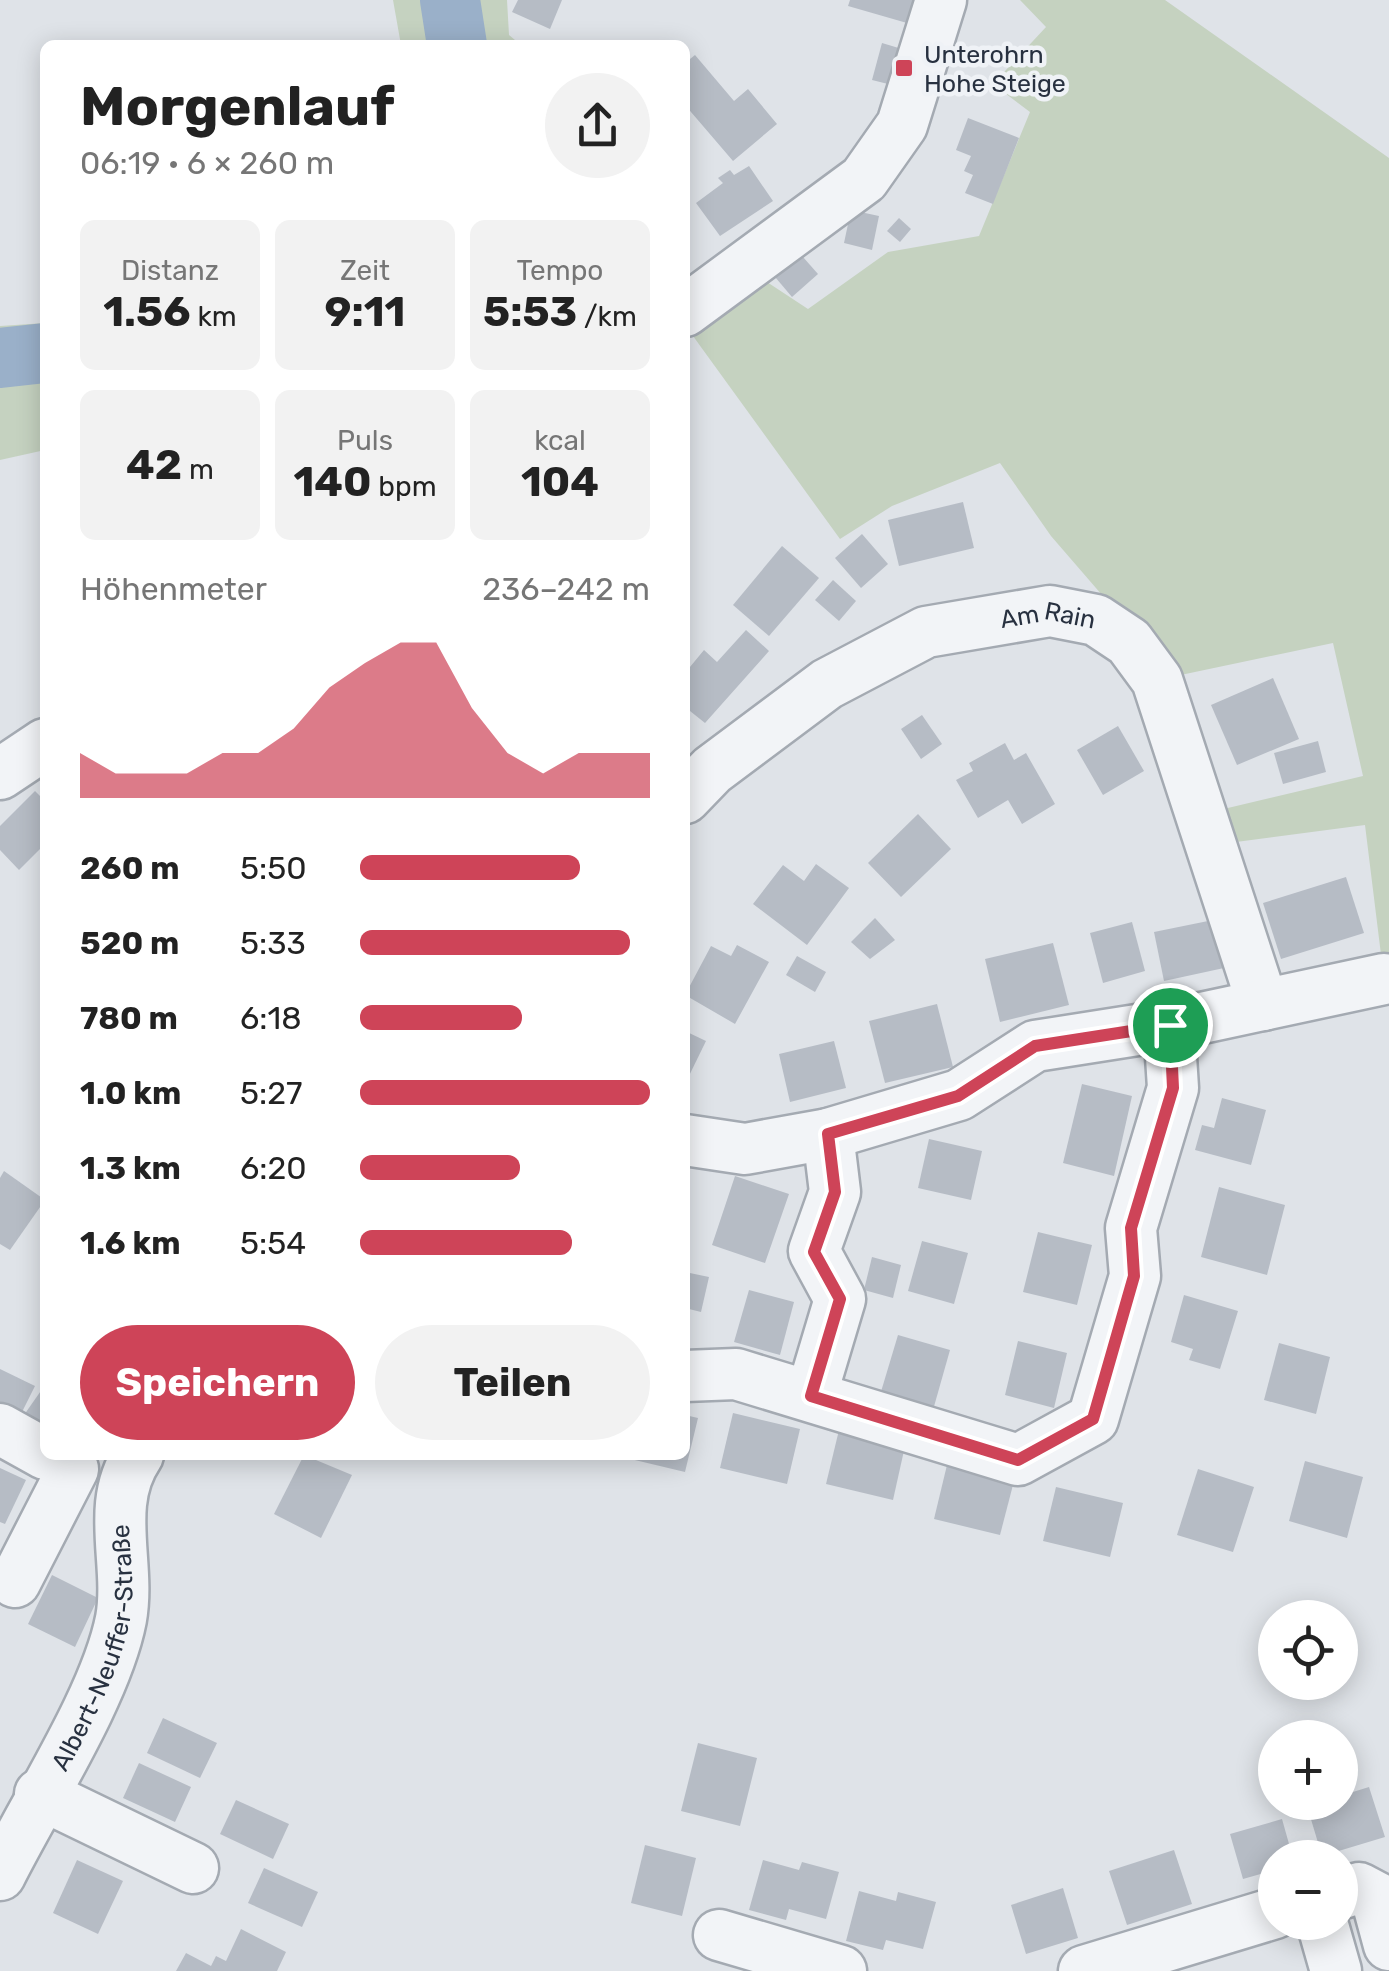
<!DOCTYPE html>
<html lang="de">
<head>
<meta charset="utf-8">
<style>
	:root { --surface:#fff; --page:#f2f2f2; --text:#222; --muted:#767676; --accent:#ce4458 }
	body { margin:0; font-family:Rubik,sans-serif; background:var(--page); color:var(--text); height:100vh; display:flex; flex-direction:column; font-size:38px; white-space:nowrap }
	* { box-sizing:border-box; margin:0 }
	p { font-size:32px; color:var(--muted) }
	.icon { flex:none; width:55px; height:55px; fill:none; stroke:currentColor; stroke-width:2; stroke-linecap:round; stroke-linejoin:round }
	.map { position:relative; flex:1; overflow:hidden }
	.drawer { position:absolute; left:40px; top:40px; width:650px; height:1420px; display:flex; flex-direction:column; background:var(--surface); border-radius:15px; box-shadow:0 5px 25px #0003 }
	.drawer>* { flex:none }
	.tools { position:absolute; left:1258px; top:1600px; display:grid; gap:20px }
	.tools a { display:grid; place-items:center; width:100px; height:100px; border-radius:50%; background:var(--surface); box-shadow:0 5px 25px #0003; font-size:50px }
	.pin { position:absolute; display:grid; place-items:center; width:85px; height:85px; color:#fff; margin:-42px; border:5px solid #fff; border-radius:50%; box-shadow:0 2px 10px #0007 }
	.round { display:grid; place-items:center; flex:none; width:105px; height:105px; border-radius:52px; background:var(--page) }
	.summary { display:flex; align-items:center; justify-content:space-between; height:170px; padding:0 40px }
	h1 { font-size:55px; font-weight:700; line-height:75px }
	.stats { display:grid; grid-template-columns:repeat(3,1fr); gap:15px; height:170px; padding:10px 40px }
	.stats div { display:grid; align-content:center; border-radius:15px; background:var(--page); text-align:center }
	.stats b { font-size:42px; font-weight:700 }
	.stats small { font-size:28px; font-weight:400 }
	.stats p { font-size:28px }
	.chart { height:280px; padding:20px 40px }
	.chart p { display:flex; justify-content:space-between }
	.chart svg { width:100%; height:180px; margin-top:10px; fill:var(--accent); opacity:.7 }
	.cta { display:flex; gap:20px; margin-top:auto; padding:20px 40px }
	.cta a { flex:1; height:115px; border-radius:60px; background:var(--accent); color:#fff; font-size:40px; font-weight:700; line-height:115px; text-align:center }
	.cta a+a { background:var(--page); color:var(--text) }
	ul { padding:0 40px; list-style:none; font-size:32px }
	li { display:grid; grid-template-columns:160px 120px 1fr; align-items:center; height:75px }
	li i { height:25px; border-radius:12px; background:var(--accent) }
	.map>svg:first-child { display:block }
	.green { fill:#c5d2c0 }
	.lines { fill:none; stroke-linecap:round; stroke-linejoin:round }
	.river { stroke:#9ab0c9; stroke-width:60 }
	.building { fill:#b6bcc5 }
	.minor-casing { stroke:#a4aab2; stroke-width:55 }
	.minor { stroke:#f2f4f7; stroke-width:50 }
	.route-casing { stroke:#fff; stroke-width:20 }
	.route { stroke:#ce4458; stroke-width:12 }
	.poi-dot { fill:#ce4458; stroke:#eff2f6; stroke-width:4 }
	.labels { text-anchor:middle; stroke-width:9; stroke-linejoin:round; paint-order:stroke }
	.poi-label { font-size:25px; fill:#283140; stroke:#eff2f6; text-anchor:start }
	.street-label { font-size:25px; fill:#283140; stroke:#eff2f6 }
</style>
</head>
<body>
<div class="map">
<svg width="1389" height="1971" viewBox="0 0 1389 1971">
	<rect width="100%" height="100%" fill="#dfe3e8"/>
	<g class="green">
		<polygon points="393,0 507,0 509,35 521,45 401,45"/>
		<polygon points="1020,0 1165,0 1389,158 1389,978 1384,979 1365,825 1221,844 1211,812 1363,776 1333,643 1157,680 1102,595 1051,536 1000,463 892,506 840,539 685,325 741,265 808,309 888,252 979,236 1030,112 993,84 1046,27"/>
		<polygon points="45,323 45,450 0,460 0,326"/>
	</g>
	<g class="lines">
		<g class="river">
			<polyline points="450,0 457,45"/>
			<polyline points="0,358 45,353"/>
		</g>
	</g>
	<g class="building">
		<polygon points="518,0 562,0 550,29 512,12"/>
		<polygon points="850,0 914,0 907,23 848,6"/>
		<polygon points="882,43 902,49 892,85 872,80"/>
		<polygon points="695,55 734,101 748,89 777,124 733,161 685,105 685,63"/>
		<polygon points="968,118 1019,138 993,204 965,193 973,175 964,171 971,156 956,150"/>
		<polygon points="749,166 773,201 720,236 696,203 723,183 718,178 730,170 734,175"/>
		<polygon points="851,210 879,216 872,250 844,243"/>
		<polygon points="899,218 911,229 900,242 887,231"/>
		<polygon points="795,248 818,274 792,297 770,271"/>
		<polygon points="963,502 974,548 899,566 888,520"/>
		<polygon points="862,534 888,564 861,588 835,558"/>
		<polygon points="782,546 819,578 769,636 733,605"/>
		<polygon points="833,580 856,601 839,621 815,600"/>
		<polygon points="746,630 769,651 705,723 685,707 685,673 704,650 717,662"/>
		<polygon points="1273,678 1299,739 1237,765 1211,705"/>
		<polygon points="922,715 942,744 921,759 901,729"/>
		<polygon points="1118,726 1144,771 1103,795 1077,750"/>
		<polygon points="1318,741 1326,772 1283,784 1274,753"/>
		<polygon points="1005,743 1014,760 1026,753 1055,804 1022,824 1008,800 978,818 956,780 973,771 969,763"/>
		<polygon points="35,791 45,801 45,844 19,870 0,850 0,826"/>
		<polygon points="918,814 951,849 901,897 868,863"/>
		<polygon points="816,864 849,888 807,945 753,904 783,865 804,881"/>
		<polygon points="1346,877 1364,933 1281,959 1263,903"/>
		<polygon points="875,918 895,940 870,959 851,942"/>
		<polygon points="1213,920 1224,968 1164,981 1154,932"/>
		<polygon points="1132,922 1145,971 1103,983 1090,933"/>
		<polygon points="1053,943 1069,1005 1000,1022 985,959"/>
		<polygon points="737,945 769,962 735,1024 685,995 711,946 731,956"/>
		<polygon points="797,956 826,972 815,992 786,975"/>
		<polygon points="937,1004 953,1067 885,1083 869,1021"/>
		<polygon points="685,1031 706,1041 685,1084"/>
		<polygon points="834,1041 846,1088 790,1102 779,1054"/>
		<polygon points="1082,1084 1132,1096 1114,1176 1063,1163"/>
		<polygon points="1222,1098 1266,1110 1251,1165 1195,1150 1202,1125 1214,1128"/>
		<polygon points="929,1139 982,1151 971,1200 918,1188"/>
		<polygon points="4,1171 45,1200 10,1250 0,1244 0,1178"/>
		<polygon points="735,1176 789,1194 765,1263 712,1245"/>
		<polygon points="1219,1187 1285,1205 1267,1275 1201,1257"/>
		<polygon points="1038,1232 1092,1245 1077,1305 1023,1292"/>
		<polygon points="922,1241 968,1253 954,1304 908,1291"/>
		<polygon points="872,1257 901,1265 893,1298 864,1290"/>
		<polygon points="685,1272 709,1277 701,1312 685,1308"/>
		<polygon points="749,1290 794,1302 780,1355 734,1342"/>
		<polygon points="1184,1295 1238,1311 1220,1369 1189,1360 1193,1349 1171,1342"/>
		<polygon points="898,1335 950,1350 933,1410 880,1395"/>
		<polygon points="1018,1341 1067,1353 1054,1408 1005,1395"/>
		<polygon points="1279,1343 1330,1357 1316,1414 1264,1400"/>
		<polygon points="0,1369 35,1386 18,1420 0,1411"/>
		<polygon points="45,1385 45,1429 24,1415"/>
		<polygon points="733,1413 800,1429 787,1484 720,1468"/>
		<polygon points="685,1415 698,1418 685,1472 618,1456 685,1455"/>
		<polygon points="839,1430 905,1446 893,1500 826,1484"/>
		<polygon points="304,1455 352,1475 321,1538 274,1514"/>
		<polygon points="1305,1461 1363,1477 1347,1538 1289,1521"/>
		<polygon points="947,1465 1014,1481 1000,1535 934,1519"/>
		<polygon points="0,1468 26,1480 5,1524 0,1522"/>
		<polygon points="1198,1469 1254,1487 1233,1552 1177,1535"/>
		<polygon points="1056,1487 1123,1503 1110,1557 1043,1541"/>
		<polygon points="52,1575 98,1598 75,1647 28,1624"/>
		<polygon points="163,1718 217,1743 200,1778 147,1753"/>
		<polygon points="698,1743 757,1758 740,1826 681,1811"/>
		<polygon points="139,1763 191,1787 175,1822 123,1798"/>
		<polygon points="1369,1787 1385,1837 1322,1856 1307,1806 1340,1802 1340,1796"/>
		<polygon points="236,1800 289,1824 273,1859 220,1834"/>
		<polygon points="1282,1819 1293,1858 1275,1858 1275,1870 1243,1879 1230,1834"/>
		<polygon points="645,1845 696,1858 682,1916 631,1903"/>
		<polygon points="1174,1850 1192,1904 1127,1925 1109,1871"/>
		<polygon points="77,1860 123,1881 98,1934 53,1913"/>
		<polygon points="763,1860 799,1870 802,1862 839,1872 826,1919 789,1909 786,1920 749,1910"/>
		<polygon points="264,1868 318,1892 302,1927 248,1903"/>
		<polygon points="1063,1888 1078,1938 1026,1954 1011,1905"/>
		<polygon points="859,1891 896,1901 898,1892 936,1902 923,1949 886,1940 883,1950 846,1941"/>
		<polygon points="241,1929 286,1952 277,1971 176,1971 186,1953 211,1966 216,1956 226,1961"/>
	</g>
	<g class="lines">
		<defs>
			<g id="minor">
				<polyline points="685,311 864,179 902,125 941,0"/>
				<polyline points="0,774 45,744"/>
				<path id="s1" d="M685 798 712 770 827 684 926 632 1050 611 1096 620 1129 642 1157 680 1263 1005"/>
				<polyline points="685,1140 745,1149 828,1134 959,1095 1035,1046 1169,1025 1384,979"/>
				<polyline points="685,1376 736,1374 1018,1460 1093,1419 1135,1276 1131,1228 1173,1088 1169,1025"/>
				<polyline points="811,1396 840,1299 814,1251 835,1192 828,1134"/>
				<polyline points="0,1429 45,1454"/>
				<polyline points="15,1582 73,1469"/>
				<polyline points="40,1794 193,1868"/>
				<path id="s2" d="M0 1875C37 1801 106 1696 121 1619 131 1563 104 1505 138 1455"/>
				<polyline points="1340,1894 1359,1888 1376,1897 1389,1945"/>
				<polyline points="1322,1922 1336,1971"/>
				<polyline points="719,1935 841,1971"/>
				<polyline points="1084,1971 1275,1913"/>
			</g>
		</defs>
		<use href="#minor" class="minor-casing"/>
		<use href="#minor" class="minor"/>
	</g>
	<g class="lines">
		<defs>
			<polygon id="route" points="1170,1025 1173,1088 1131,1228 1134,1276 1093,1419 1018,1460 811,1396 840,1299 814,1252 835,1192 828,1134 958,1096 1035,1046"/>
		</defs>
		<use href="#route" class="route-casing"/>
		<use href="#route" class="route"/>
	</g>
	<rect class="poi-dot" x="894" y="58" width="20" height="20" rx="5"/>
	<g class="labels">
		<g class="poi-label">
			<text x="924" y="63">Unterohrn<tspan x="924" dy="29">Hohe Steige</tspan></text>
		</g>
		<g class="street-label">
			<text dy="9" stroke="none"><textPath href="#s1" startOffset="418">Am Rain</textPath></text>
			<text dy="9" stroke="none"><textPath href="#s2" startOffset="250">Albert-Neuffer-Straße</textPath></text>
		</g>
	</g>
</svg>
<div class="tools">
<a><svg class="icon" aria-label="locate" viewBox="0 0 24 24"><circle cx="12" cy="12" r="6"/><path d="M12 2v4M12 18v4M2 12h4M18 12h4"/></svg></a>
<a>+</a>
<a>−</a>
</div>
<div class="pin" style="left:1170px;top:1025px;background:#1e9e55"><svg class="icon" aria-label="arrive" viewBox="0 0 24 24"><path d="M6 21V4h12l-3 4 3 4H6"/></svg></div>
<section class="drawer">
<div class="summary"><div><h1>Morgenlauf</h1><p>06:19 · 6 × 260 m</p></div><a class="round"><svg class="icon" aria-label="share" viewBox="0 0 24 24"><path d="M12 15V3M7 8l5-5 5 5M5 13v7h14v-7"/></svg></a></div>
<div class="stats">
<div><p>Distanz</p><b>1.56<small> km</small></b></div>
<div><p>Zeit</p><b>9:11</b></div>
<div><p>Tempo</p><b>5:53<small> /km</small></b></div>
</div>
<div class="stats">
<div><b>42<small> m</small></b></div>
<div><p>Puls</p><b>140<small> bpm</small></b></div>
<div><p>kcal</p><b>104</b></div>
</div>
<div class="chart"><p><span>Höhenmeter</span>236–242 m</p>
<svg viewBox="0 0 160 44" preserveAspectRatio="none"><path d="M0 44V33L10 38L20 38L30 38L40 33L50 33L60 27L70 17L80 11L90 6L100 6L110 22L120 33L130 38L140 33L150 33L160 33V44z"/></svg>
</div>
<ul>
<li><b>260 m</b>5:50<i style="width:76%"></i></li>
<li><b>520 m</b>5:33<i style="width:93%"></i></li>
<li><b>780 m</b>6:18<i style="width:56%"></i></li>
<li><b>1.0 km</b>5:27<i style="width:100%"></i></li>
<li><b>1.3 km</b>6:20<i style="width:55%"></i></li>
<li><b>1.6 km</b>5:54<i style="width:73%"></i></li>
</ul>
<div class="cta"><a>Speichern</a><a>Teilen</a></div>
</section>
</div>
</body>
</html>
